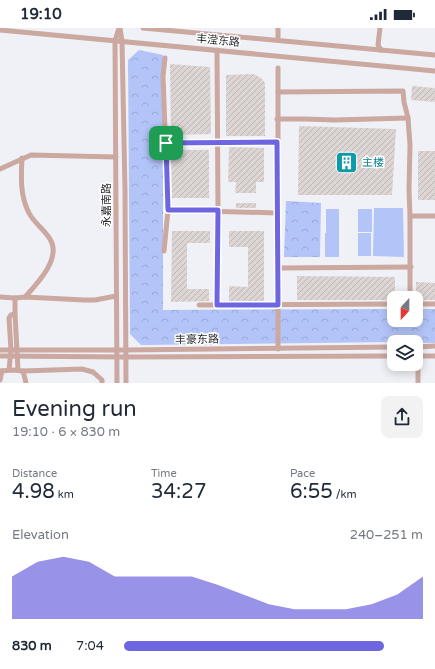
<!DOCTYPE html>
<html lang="en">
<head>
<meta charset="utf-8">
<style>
	:root { --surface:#fff; --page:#f2f2f3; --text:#1f2937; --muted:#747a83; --accent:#6d66e0 }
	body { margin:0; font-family:"Varela Round","Noto Sans SC",sans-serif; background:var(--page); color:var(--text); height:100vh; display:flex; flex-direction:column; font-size:15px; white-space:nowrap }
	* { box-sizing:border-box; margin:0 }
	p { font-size:13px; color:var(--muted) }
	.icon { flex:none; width:22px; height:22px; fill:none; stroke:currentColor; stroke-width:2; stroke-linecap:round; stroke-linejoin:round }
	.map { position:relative; height:355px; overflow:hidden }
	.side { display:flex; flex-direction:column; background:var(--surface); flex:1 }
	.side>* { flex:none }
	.needle { width:26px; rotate:201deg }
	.controls { position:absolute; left:387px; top:263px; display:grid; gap:8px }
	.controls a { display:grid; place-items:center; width:36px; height:36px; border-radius:8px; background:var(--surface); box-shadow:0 2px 10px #0003; font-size:20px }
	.pin { position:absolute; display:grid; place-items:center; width:34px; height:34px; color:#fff; margin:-17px; border-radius:8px; box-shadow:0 2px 6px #0006 }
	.round { display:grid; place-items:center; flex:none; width:42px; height:42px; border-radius:8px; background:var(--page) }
	.headline { display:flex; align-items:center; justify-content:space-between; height:68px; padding:0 12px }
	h1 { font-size:22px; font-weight:600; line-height:30px }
	.metrics { display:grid; grid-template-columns:repeat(3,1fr); gap:6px; height:68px; padding:4px 12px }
	.metrics div { display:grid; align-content:center }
	.metrics b { font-size:20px; font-weight:600 }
	.metrics small { font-size:11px; font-weight:400 }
	.metrics p { font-size:11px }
	.chart { height:112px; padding:8px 12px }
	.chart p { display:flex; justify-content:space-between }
	.chart svg { width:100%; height:72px; margin-top:4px; fill:var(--accent); opacity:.7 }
	ul { padding:0 12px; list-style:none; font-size:13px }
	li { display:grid; grid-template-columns:64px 48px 1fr; align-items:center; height:30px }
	li i { height:10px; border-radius:5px; background:var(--accent) }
	.status { display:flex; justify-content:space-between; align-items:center; height:28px; padding:0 20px; background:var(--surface); direction:ltr }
	.status svg { height:11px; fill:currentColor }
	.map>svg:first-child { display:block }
	.green { fill:#b3c4f9 }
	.park { fill:url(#park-crowns) }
	.building { fill:url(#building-hatch) }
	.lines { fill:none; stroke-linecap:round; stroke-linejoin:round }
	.minor { stroke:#cba8a0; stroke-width:5 }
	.route-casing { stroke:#fff; stroke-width:8 }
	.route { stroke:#6d66e0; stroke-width:5 }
	.labels { text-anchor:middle; stroke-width:3; stroke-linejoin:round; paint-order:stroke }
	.street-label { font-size:11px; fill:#292a2c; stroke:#fff }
	.culture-label { font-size:11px; fill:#0d838f; stroke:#fff; text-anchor:start }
</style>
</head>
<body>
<div class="status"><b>19:10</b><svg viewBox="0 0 49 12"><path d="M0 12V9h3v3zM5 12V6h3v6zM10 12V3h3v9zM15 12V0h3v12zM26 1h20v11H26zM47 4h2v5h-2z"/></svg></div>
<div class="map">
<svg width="435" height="355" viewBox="0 0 435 355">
	<defs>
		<pattern id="park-crowns" width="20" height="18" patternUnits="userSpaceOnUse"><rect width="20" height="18" fill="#b3c4f9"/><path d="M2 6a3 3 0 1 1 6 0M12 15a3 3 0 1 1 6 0" fill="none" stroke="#9aa9d6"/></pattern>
		<pattern id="building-hatch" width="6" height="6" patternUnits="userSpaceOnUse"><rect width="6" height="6" fill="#dcd5d4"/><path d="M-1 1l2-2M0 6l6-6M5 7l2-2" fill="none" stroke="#bdb7b6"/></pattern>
	</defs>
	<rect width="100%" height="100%" fill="#eff1f7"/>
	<g class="green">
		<polygon points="374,180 403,180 404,229 373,228"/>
		<rect x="326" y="181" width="13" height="24"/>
		<rect x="358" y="181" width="14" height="23"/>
		<rect x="325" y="205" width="14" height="24"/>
		<rect x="358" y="205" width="13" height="23"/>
	</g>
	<g class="park">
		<polygon points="139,22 163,27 163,282 394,281 394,292 416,292 416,281 435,281 435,315 394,314 141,317 130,306 128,32"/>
		<polygon points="286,173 321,175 320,229 284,229"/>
	</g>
	<g class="building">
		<polygon points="170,36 210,39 211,106 171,107"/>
		<polygon points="254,46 262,51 265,55 265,108 226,108 226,47"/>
		<polygon points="412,58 435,60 435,74 411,72"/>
		<polygon points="299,98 396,101 392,167 298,167"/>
		<polygon points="229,119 264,120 264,154 256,154 256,165 235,165 236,154 228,154"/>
		<polygon points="171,122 209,122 209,170 172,170"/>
		<rect x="418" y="123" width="17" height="49"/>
		<rect x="236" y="175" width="20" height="5"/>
		<polygon points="172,203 210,203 210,215 187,215 187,261 209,261 209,273 171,274"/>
		<polygon points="229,203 264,203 264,273 229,273 229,258 248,259 248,219 229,219"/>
		<polygon points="297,248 395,249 395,270 394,272 297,272"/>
		<polygon points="416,254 435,255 435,272 416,272"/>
	</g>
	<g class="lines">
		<g class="minor">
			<polyline points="120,0 122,13 125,162 126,355"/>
			<polyline points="143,0 435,27"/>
			<polyline points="278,0 278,12"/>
			<polyline points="380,0 378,17 381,22"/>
			<polyline points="0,2 435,43"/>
			<polyline points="217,22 218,183 217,277"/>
			<polyline points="278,40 278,321"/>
			<polyline points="278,64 403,63 404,74 408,90 410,117 409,162 410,188 410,270"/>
			<polyline points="277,91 305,91 335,92 408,90"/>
			<polyline points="165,115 277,114"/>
			<path d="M22 130C21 149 20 168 29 185 34 195 44 201 50 211 62 230 37 256 25 269"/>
			<polyline points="0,141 31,127 116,129"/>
			<polyline points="168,182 278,185"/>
			<polyline points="410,188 435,188"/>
			<polyline points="164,223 168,182 163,48 165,30"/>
			<polyline points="279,240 411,239"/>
			<polyline points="0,269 15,270 25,269 84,272 95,272 116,268"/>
			<polyline points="15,270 15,286"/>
			<polyline points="416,276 435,276"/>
			<polyline points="199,277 394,276"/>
			<polyline points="416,319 435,318"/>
			<polyline points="0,322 126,322 394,319"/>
			<polyline points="0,328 126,329 394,328"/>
			<polyline points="416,328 435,328"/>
			<polyline points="418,328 418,355"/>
			<polyline points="9,342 11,322 9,290 11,287 15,286 18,342"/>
			<polyline points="0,343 13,342 23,343 82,341 93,344 102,352 102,355"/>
			<polyline points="23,343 26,355"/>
			<polyline points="0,352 2,343"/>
			<polyline points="117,355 115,13 119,0"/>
		</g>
	</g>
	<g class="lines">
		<defs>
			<polygon id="route" points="277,114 278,277 217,277 218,182 168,182 166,115"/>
		</defs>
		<use href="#route" class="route-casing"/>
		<use href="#route" class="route"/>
	</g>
	<defs>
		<symbol id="building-square" viewBox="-11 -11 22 22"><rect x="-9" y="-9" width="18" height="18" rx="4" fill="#0f9aa8" stroke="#fff"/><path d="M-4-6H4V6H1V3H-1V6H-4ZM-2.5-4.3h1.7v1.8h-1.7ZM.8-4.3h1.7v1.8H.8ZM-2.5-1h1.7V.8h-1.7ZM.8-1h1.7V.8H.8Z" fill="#fff"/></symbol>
	</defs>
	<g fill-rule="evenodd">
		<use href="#building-square" x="334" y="122" width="25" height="25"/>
	</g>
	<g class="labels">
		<g class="street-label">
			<text transform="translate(218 12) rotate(5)" y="4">丰滢东路</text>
			<text transform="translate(106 177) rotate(-90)" y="4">永嘉南路</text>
			<text transform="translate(197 311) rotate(-1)" y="4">丰豪东路</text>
		</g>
		<g class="culture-label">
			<text x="362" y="138">主楼</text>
		</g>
	</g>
</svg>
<div class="controls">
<a><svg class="needle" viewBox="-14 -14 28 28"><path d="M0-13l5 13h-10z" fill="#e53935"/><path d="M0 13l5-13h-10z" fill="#747a83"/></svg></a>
<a><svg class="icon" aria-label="layers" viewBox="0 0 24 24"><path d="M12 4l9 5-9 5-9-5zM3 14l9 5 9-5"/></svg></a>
</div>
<div class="pin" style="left:166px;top:115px;background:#1e9e55"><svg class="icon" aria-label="arrive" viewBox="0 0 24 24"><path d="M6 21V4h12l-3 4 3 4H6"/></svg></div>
</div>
<section class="side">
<div class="headline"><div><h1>Evening run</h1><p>19:10 · 6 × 830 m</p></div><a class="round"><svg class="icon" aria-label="share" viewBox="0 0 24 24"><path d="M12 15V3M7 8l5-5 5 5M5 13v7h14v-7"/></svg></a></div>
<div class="metrics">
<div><p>Distance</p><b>4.98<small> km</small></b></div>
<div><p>Time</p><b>34:27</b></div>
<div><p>Pace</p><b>6:55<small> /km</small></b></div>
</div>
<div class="chart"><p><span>Elevation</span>240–251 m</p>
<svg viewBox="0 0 160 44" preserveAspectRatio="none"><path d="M0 44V18L10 9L20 6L30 9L40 18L50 18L60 18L70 18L80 23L90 29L100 35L110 38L120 38L130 38L140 35L150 29L160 18V44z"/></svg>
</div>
<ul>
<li><b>830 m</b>7:04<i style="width:87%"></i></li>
</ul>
</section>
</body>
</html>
